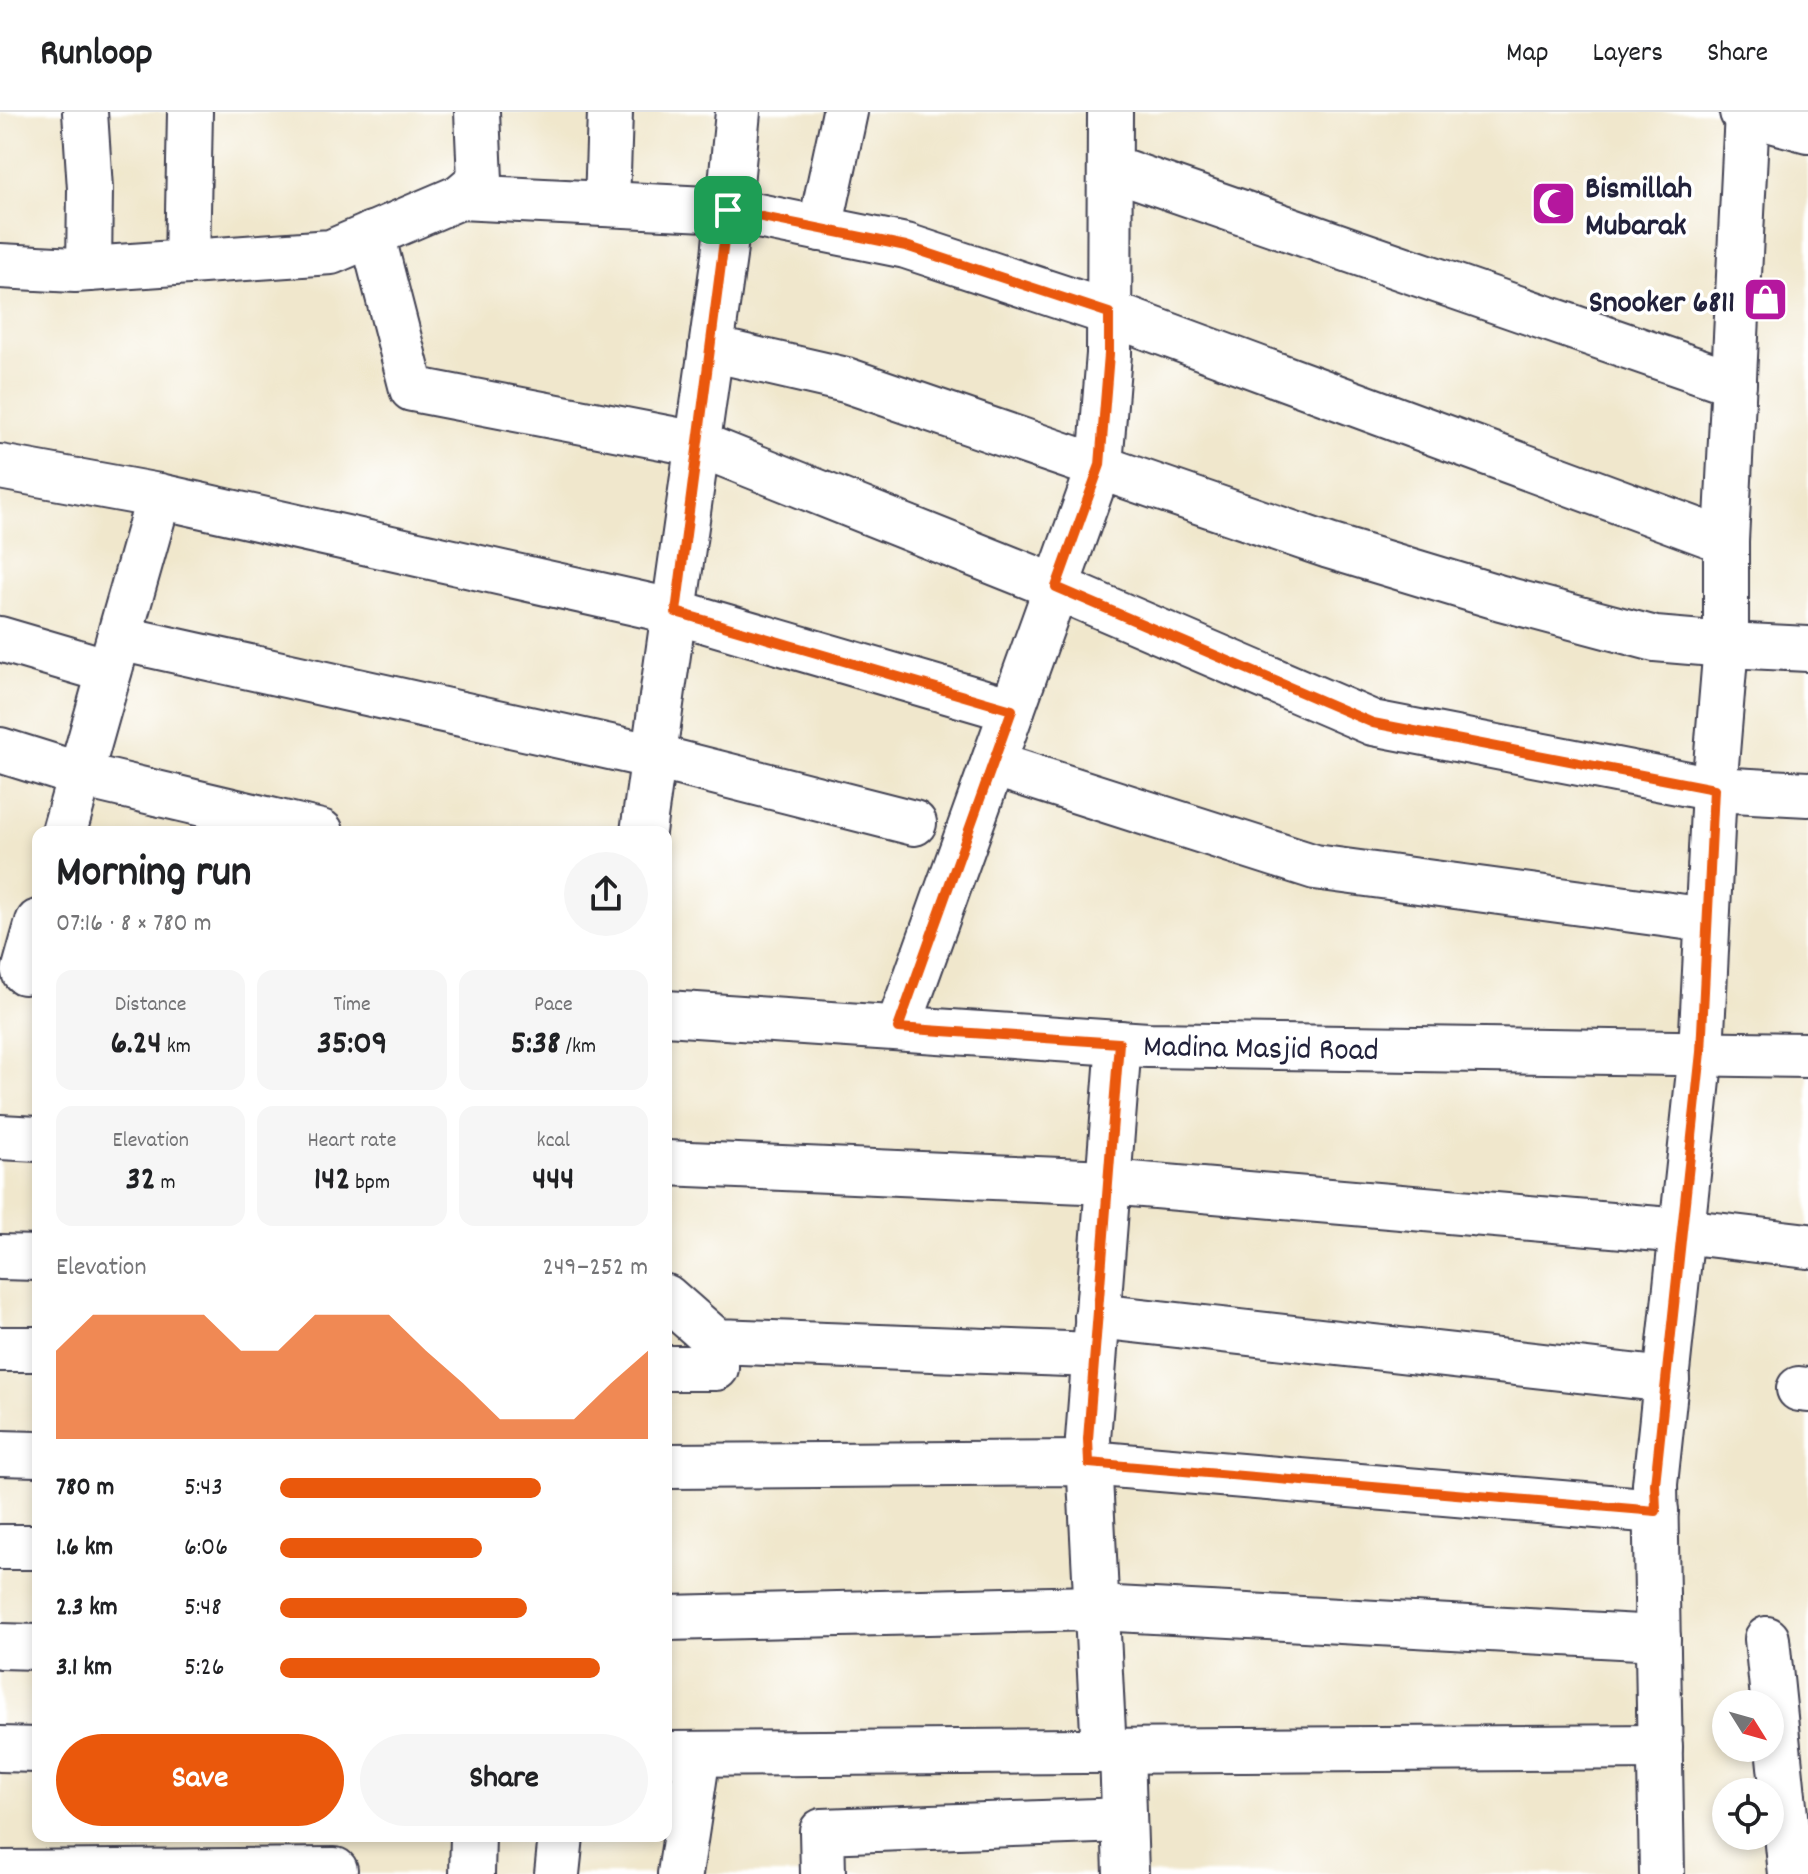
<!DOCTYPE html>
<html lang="en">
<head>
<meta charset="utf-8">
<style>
	:root { --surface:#fff; --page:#f6f6f6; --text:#202124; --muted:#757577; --line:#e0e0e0; --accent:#ea580c }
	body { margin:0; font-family:Dekko,sans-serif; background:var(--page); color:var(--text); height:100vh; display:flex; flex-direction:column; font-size:30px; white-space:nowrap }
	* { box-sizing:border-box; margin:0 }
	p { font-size:26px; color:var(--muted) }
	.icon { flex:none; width:44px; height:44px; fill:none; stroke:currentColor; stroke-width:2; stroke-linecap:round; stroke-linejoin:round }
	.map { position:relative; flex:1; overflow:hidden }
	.side { position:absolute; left:32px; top:714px; width:640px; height:1016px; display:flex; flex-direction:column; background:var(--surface); border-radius:16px; box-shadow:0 4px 12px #0003 }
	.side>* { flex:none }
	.needle { width:52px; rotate:127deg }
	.controls { position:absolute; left:1712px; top:1578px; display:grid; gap:16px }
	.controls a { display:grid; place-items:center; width:72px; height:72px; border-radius:50%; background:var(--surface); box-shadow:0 4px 12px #0003; font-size:40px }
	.pin { position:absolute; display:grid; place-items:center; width:68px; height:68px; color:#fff; margin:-34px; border-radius:16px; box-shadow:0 4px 12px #0006 }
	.round { display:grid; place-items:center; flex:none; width:84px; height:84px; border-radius:42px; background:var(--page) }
	.headline { display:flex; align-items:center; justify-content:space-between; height:136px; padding:0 24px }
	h1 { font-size:44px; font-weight:700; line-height:60px }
	.figures { display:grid; grid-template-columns:repeat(3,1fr); gap:12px; height:136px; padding:8px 24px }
	.figures div { display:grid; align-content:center; border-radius:16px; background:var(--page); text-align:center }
	.figures b { font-size:34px; font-weight:700 }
	.figures small { font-size:22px; font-weight:400 }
	.figures p { font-size:22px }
	.chart { height:224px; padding:16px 24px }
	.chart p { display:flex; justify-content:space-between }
	.chart svg { width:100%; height:144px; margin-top:8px; fill:var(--accent); opacity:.7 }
	.action { display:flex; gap:16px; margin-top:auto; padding:16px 24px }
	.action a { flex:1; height:92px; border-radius:48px; background:var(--accent); color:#fff; font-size:32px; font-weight:700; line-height:92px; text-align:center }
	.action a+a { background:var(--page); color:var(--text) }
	ul { padding:0 24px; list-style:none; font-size:26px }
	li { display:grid; grid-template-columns:128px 96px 1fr; align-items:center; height:60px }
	li i { height:20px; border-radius:10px; background:var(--accent) }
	header { display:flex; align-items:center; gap:48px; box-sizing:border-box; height:112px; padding:0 40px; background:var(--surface); border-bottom:2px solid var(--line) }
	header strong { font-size:38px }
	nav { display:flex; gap:44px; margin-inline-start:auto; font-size:28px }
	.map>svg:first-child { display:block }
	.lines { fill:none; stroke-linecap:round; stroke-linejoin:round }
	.minor-casing { stroke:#414051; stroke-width:48 }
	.major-casing { stroke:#414051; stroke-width:48 }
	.minor { stroke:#fff; stroke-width:44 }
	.major { stroke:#fff; stroke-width:44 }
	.route-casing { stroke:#fff; stroke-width:16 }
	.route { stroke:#ea580c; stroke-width:10 }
	.labels { text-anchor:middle; stroke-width:7; stroke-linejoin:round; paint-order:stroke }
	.poi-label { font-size:32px; font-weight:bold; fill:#22223b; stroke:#fff; text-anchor:start }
	.street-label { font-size:32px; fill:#22223b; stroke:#fff }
</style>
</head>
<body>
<header>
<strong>Runloop</strong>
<nav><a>Map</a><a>Layers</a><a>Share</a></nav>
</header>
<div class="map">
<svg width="1808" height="1762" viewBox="0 0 1808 1762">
	<rect width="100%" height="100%" fill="#fff"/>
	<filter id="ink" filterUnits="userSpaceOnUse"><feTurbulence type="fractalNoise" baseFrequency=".0125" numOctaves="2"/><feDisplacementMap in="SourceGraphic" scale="16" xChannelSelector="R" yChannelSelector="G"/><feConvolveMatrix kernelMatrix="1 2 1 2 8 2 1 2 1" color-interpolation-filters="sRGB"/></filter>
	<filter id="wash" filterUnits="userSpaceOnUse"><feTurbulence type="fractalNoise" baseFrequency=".006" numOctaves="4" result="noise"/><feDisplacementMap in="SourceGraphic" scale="32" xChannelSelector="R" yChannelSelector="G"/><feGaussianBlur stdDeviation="1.8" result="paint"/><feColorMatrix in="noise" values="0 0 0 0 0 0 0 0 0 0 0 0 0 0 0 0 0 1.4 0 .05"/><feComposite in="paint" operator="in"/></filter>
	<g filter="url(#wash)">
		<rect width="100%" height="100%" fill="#f0e7cc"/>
	</g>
	<g filter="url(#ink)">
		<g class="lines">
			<defs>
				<g id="minor">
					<polyline points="85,0 90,77 89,157"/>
					<polyline points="1110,55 1734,271"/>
					<polyline points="460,85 728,98 906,134 1109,201 1726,429"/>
					<polyline points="607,92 610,0"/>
					<polyline points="820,117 845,0"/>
					<polyline points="372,122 412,277 698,332 1056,475 1373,611 1714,677 1808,682"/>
					<polyline points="187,150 190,0"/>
					<polyline points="0,154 75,158 331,140 460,85 480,68 477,0"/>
					<polyline points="711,237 846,268 1329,434 1501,486 1655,527 1726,533 1808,537"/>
					<polyline points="0,355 159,384 676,500 1012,598"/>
					<polyline points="119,526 655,645 914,711"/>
					<polyline points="0,527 109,559"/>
					<polyline points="0,638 80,663 321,720"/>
					<polyline points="993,652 1315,755 1707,808"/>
					<polyline points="64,720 159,384"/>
					<polyline points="643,720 724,144 738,0"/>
					<polyline points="24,860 38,810"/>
					<polyline points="666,901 1148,933 1808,943"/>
					<polyline points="898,916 1100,353 1109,242 1110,0"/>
					<polyline points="0,1025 38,1027"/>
					<polyline points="666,1051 1108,1070 1682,1119 1808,1134"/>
					<polyline points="0,1145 38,1146"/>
					<polyline points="666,1185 716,1229 1094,1243"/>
					<polyline points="1097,1204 1667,1268"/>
					<polyline points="0,1237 38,1237"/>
					<polyline points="666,1256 716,1256 716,1229"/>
					<polyline points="1799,1277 1808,1278"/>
					<polyline points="0,1341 38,1342"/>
					<polyline points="666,1354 1089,1351 1656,1399"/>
					<polyline points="0,1435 38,1435"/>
					<polyline points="666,1506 1097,1496 1658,1526"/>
					<polyline points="1767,1527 1791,1762"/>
					<polyline points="0,1534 38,1535"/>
					<polyline points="0,1637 38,1638"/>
					<polyline points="1104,1639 1088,1327 1119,931"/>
					<polyline points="1122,1639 1126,1762"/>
					<polyline points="666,1642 1660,1635"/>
					<polyline points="0,1761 335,1758"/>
					<polyline points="472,1762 473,1724"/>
					<polyline points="557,1762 561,1724"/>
					<polyline points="680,1762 698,1642"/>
					<polyline points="823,1762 822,1719 1124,1708"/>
					<polyline points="1662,1762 1655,1372 1701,940 1714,677 1726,533 1726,429 1747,0"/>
				</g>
				<polyline id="major" points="1742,0 1808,18"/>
			</defs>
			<use href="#minor" class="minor-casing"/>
			<use href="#major" class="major-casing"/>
			<use href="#minor" class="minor"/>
			<use href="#major" class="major"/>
		</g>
	</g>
	<g class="lines" filter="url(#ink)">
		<defs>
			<polygon id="route" points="728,98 906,134 1109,201 1109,242 1100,353 1056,475 1373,611 1714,677 1701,940 1655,1372 1656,1399 1089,1351 1088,1327 1119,931 898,916 1012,598 676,500"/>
		</defs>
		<use href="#route" class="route-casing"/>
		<use href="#route" class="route"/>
	</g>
	<defs>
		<symbol id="mosque-square" viewBox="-11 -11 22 22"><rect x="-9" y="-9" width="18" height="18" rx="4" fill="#b5179e" stroke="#fff"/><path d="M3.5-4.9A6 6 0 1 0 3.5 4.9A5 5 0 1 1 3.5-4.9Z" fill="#fff"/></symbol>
		<symbol id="shop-square" viewBox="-11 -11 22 22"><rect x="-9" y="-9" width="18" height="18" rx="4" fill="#b5179e" stroke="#fff"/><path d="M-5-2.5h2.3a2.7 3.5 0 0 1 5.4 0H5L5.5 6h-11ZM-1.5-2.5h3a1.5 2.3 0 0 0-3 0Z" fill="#fff"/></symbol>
	</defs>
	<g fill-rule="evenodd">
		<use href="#mosque-square" x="1528" y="66" width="51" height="51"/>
		<use href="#shop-square" x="1740" y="162" width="51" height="51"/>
	</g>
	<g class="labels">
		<g class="poi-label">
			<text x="1585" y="85">Bismillah<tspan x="1585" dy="37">Mubarak</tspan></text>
			<text x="1735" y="199" text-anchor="end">Snooker 6811</text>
		</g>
		<g class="street-label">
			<text transform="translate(1261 934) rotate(1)" y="11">Madina Masjid Road</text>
		</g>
	</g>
</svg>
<div class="controls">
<a><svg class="needle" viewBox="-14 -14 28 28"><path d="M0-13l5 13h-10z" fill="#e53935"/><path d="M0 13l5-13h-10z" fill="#757577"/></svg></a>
<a><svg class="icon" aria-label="locate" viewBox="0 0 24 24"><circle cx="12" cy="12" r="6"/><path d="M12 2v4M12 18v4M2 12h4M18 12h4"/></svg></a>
</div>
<div class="pin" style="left:728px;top:98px;background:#1e9e55"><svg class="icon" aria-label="arrive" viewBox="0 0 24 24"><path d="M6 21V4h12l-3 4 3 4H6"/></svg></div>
<section class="side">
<div class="headline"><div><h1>Morning run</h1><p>07:16 · 8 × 780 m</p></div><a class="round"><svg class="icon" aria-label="share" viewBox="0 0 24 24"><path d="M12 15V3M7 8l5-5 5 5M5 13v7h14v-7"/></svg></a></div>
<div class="figures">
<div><p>Distance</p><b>6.24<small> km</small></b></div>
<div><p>Time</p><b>35:09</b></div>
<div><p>Pace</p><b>5:38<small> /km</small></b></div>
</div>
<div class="figures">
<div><p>Elevation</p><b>32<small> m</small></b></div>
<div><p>Heart rate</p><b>142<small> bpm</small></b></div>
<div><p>kcal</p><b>444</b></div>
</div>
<div class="chart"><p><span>Elevation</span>249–252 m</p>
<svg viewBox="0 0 160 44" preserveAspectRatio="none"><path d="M0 44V17L10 6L20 6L30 6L40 6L50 17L60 17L70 6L80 6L90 6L100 17L110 27L120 38L130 38L140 38L150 27L160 17V44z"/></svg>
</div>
<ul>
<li><b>780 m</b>5:43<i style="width:71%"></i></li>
<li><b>1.6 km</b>6:06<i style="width:55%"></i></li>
<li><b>2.3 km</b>5:48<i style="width:67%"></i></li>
<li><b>3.1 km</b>5:26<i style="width:87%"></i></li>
</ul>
<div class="action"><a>Save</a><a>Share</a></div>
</section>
</div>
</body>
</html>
